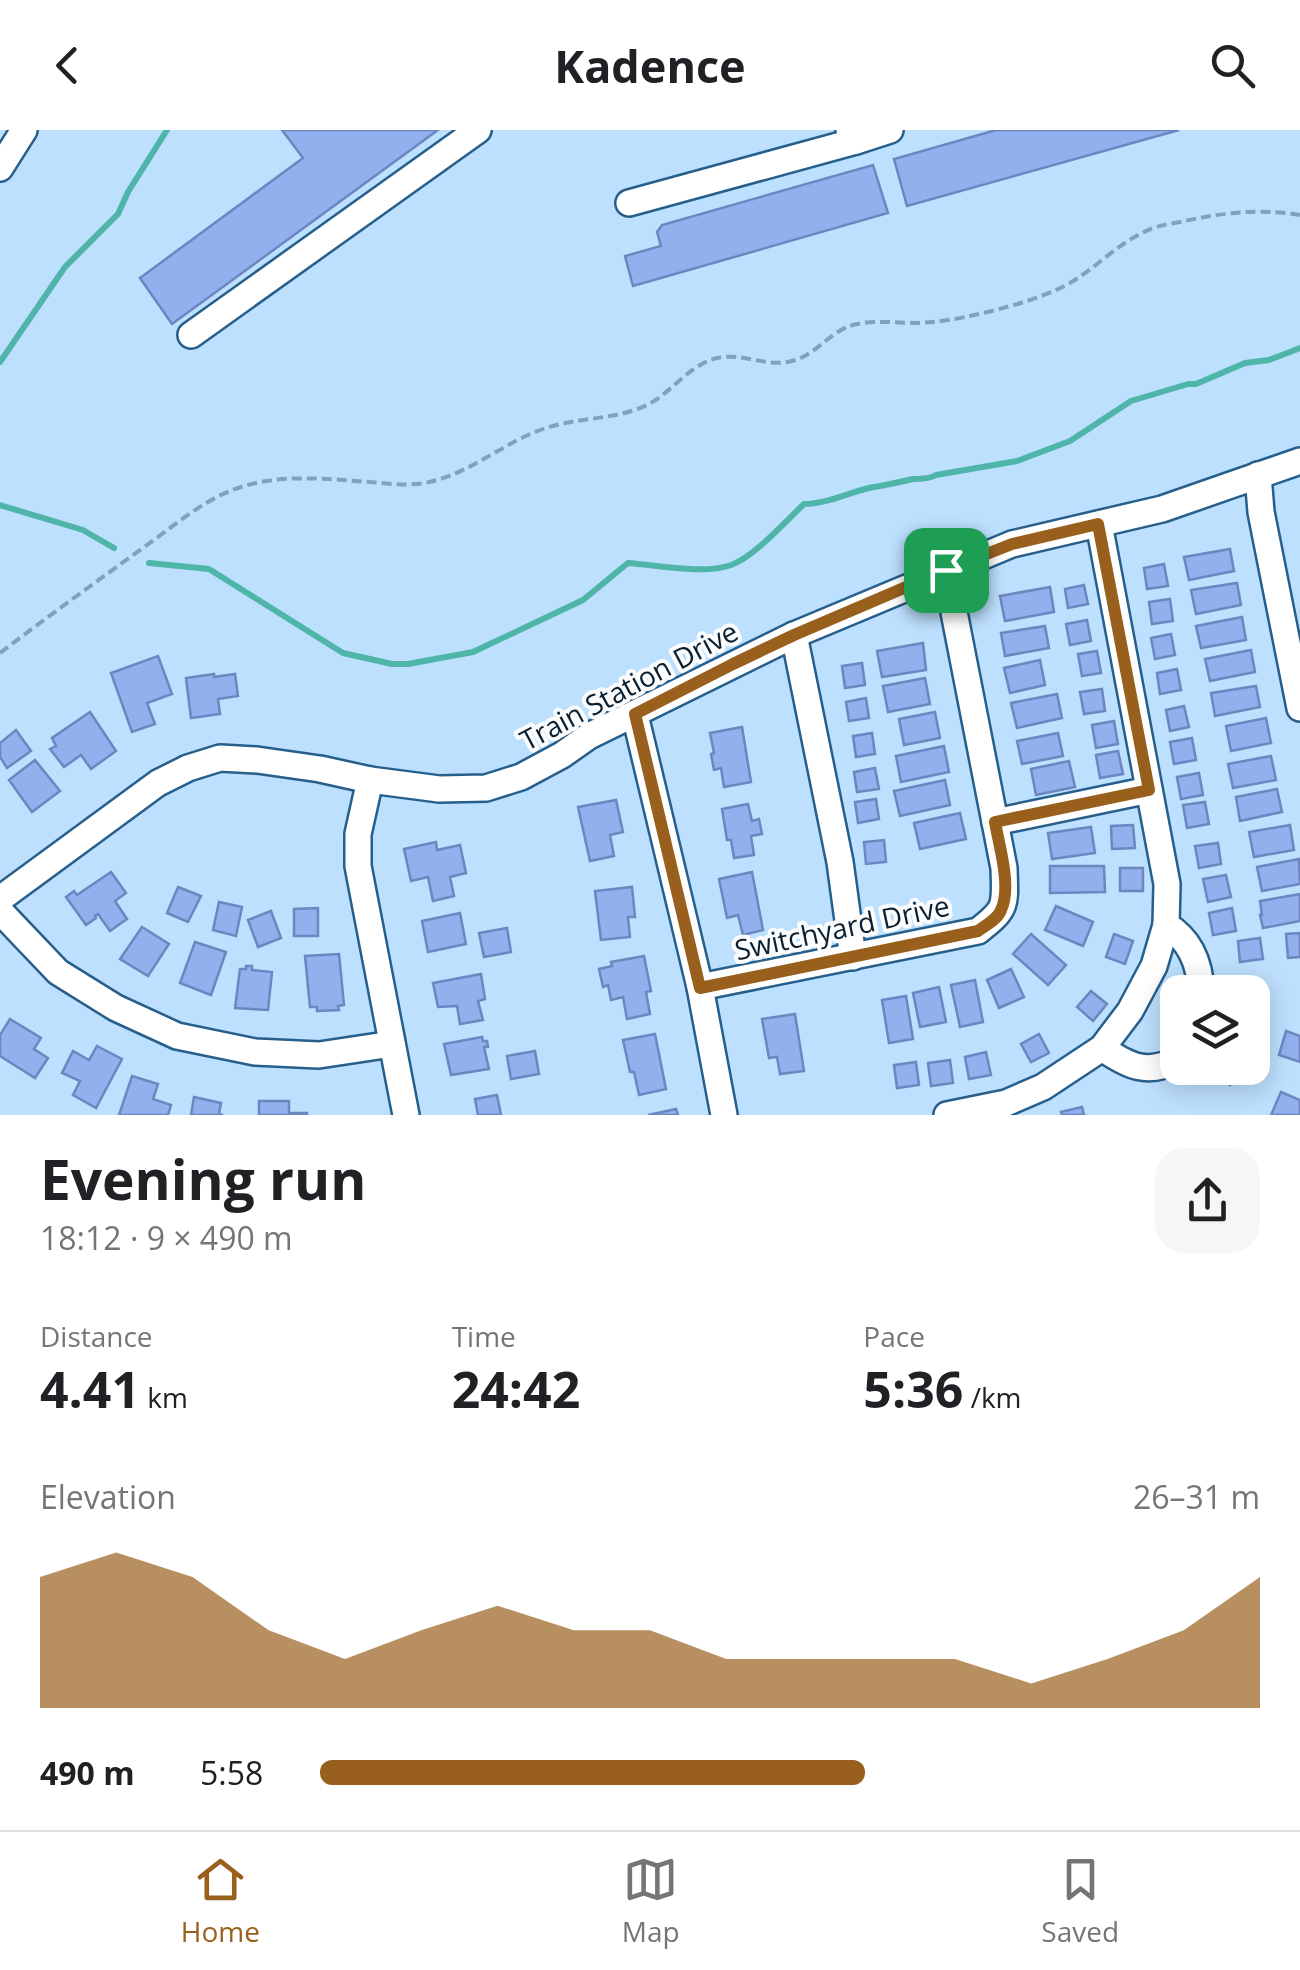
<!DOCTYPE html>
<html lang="en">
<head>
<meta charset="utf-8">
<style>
	:root { --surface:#fff; --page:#f6f6f6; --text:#202124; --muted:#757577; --line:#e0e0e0; --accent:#99601d }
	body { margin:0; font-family:"Open Sans",sans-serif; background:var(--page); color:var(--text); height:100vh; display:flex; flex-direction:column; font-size:38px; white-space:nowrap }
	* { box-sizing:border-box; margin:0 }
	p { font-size:32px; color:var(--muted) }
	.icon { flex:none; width:55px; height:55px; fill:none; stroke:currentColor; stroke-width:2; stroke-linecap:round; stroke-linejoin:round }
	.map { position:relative; height:985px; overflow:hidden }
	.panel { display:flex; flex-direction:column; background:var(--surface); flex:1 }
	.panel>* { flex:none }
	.buttons { position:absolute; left:1160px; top:845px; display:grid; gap:20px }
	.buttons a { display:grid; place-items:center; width:110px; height:110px; border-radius:20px; background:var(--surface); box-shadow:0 5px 25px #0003; font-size:50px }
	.pin { position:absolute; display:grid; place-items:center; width:85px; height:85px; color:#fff; margin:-42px; border-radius:20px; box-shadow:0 5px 15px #0006 }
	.round { display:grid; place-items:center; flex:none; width:105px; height:105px; border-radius:30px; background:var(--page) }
	.summary { display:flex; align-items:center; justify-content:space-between; height:170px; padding:0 40px }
	h1 { font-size:55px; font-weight:700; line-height:75px }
	.metrics { display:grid; grid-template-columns:repeat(3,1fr); gap:15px; height:170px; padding:10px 40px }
	.metrics div { display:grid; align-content:center }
	.metrics b { font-size:50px; font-weight:700 }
	.metrics small { font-size:28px; font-weight:400 }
	.metrics p { font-size:28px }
	.chart { height:280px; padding:20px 40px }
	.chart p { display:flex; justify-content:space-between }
	.chart svg { width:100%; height:180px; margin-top:10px; fill:var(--accent); opacity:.7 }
	ul { padding:0 40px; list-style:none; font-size:32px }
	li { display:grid; grid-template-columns:160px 120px 1fr; align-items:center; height:75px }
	li i { height:25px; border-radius:12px; background:var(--accent) }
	header { display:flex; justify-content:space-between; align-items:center; height:130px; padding:0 40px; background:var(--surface); font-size:45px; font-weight:700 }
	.tabs { display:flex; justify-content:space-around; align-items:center; height:140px; border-top:2px solid var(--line); background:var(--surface); font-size:28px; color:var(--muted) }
	.tabs a { display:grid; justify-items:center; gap:5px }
	.tabs .selected { color:var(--accent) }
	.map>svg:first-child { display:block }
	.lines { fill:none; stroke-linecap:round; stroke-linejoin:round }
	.stream { stroke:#4fb5a9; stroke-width:6 }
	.building { fill:#92afee; stroke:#6c86c0; stroke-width:2.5 }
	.minor-casing { stroke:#265f8b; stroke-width:30 }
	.path { stroke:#82a1bb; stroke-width:4; stroke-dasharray:10 5; stroke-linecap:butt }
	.minor { stroke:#fff; stroke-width:25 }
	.route-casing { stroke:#fff; stroke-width:20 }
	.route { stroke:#99601d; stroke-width:12 }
	.labels { text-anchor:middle; stroke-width:8; stroke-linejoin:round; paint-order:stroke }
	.street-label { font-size:28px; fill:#082032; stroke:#fcfcfc }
</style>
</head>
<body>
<header><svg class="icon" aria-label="back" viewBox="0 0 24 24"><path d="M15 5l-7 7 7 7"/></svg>Kadence<svg class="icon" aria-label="search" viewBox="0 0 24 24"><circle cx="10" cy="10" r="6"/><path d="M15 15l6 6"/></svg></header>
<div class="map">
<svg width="1300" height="985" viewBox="0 0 1300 985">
	<rect width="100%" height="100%" fill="#bde0fe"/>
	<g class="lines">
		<g class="stream">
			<polyline points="0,232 65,137 118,84 128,62 167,0"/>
			<polyline points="0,375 83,400 114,418"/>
			<path d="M149 433 209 439 343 523 392 534H408L473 522 583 470 628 433C657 435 703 445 731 435 754 427 786 391 804 374 828 374 851 361 874 357 887 355 900 352 913 349 922 348 927 350 936 345L1017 331 1070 311 1131 271 1188 254H1196L1245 233 1269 230 1300 218"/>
		</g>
	</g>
	<g class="building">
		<polygon points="282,0 438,0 172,194 140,148 303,28"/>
		<polygon points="996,0 1179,0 907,76 894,29"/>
		<polygon points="873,35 888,83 633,156 625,126 661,116 657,102 662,95"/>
		<polygon points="1230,419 1234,441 1189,450 1184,427"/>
		<polygon points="1164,434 1168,456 1147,459 1144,438"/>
		<polygon points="1237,453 1241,475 1196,484 1191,460"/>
		<polygon points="1084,455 1088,474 1068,478 1065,459"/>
		<polygon points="1050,457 1054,482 1005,491 1000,466"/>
		<polygon points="1170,469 1173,491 1152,494 1149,472"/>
		<polygon points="1242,487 1246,510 1201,518 1196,496"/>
		<polygon points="1087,490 1091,511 1070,515 1066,494"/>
		<polygon points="1045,496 1049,518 1005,526 1001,503"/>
		<polygon points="1171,504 1175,525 1155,529 1151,508"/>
		<polygon points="923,513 926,540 882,547 877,521"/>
		<polygon points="1251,520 1255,542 1210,551 1205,529"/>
		<polygon points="1097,521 1101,543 1082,546 1078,524"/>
		<polygon points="158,526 172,564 147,573 155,594 132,602 111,543"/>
		<polygon points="1040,530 1045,555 1010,563 1004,538"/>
		<polygon points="862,533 865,555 845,558 842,536"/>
		<polygon points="1177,539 1181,560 1160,564 1157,543"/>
		<polygon points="214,544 214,547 235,544 238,566 218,569 220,584 191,588 186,548"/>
		<polygon points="925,548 930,574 888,582 883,556"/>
		<polygon points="1256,556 1260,577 1215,586 1211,563"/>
		<polygon points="1102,559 1105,581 1084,584 1080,562"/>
		<polygon points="1057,564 1062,588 1017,598 1011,573"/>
		<polygon points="866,568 869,588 849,591 846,572"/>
		<polygon points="1184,576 1189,597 1170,601 1166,580"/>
		<polygon points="90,582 116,621 91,639 81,625 64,637 50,619 56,616 52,608"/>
		<polygon points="935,582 940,608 904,615 899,589"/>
		<polygon points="1266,588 1271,613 1231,621 1226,596"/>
		<polygon points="1114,591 1118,614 1096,618 1092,595"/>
		<polygon points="742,597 751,652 724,657 721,638 714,640 711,624 714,623 710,603"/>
		<polygon points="16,600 31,621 7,638 0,627 0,613"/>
		<polygon points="872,603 875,624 856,627 853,606"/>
		<polygon points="1058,603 1063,626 1022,634 1017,611"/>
		<polygon points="1192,608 1196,630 1174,634 1170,612"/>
		<polygon points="944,616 949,642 901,652 896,626"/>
		<polygon points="1118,621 1123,644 1100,648 1096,625"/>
		<polygon points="1271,626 1276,650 1233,658 1228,634"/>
		<polygon points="35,630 60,661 32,682 9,650"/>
		<polygon points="1069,631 1075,657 1036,665 1031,639"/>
		<polygon points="875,638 879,659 857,662 854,642"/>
		<polygon points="1199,643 1203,665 1181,669 1177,647"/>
		<polygon points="945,650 950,675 900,686 894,661"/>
		<polygon points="1277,659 1282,682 1240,691 1236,667"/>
		<polygon points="876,669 879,689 858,693 855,672"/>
		<polygon points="616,670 623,702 610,705 614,726 590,731 578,677"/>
		<polygon points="1205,672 1209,694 1187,698 1183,675"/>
		<polygon points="748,674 752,691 759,689 762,704 751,706 754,725 734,728 731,710 727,710 722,679"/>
		<polygon points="960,683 966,709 920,719 914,693"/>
		<polygon points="1133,695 1135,718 1112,719 1111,696"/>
		<polygon points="1290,695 1294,720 1254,727 1249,702"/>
		<polygon points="1091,697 1095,723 1052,729 1048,703"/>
		<polygon points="884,710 886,732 866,734 864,712"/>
		<polygon points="436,712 437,720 460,715 466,743 450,747 454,766 433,771 428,747 411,751 404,719"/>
		<polygon points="1218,713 1221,734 1199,738 1195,716"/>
		<polygon points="1299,729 1300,754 1262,761 1257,737"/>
		<polygon points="1050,736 1104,736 1105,762 1050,763"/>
		<rect x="1120" y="738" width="23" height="23"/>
		<polygon points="111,742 126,763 115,771 127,789 110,801 98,784 95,786 96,788 86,795 66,767 74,761 77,765"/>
		<polygon points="752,742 763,800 743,805 738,785 727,788 719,749"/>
		<polygon points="1226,745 1231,767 1208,772 1203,749"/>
		<polygon points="178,757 201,766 188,792 167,783"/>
		<polygon points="632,757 635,787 628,787 630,807 601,810 595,761"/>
		<polygon points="1300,764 1300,791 1263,798 1260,785 1262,785 1260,771"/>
		<polygon points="219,772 242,777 236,806 213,800"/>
		<polygon points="1056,776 1093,792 1083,816 1045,800"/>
		<polygon points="318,778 318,806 294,806 294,779"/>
		<polygon points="1232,778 1236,801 1213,805 1209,783"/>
		<polygon points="271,781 281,808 258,817 248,790"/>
		<polygon points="460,783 466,814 428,822 422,791"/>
		<polygon points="142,797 169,814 148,846 120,829"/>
		<polygon points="507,798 511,822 484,827 479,803"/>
		<polygon points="1300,803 1300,827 1288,828 1286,804"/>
		<polygon points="1031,804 1066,835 1048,855 1013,824"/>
		<polygon points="1114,804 1133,811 1125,834 1106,827"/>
		<polygon points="1260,808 1263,829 1240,832 1238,811"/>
		<polygon points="195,812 226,822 211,865 180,853"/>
		<polygon points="339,824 344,875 338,876 339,880 317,881 317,877 310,877 305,826"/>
		<polygon points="644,826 651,861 646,862 650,884 627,889 623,867 611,870 608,855 603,857 599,839 612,836 611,832"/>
		<polygon points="246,836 252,836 252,840 272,842 268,880 235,878 240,839 246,839"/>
		<polygon points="1011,839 1024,867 999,878 987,850"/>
		<polygon points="481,844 485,869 478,871 483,890 460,894 457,876 438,877 433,853"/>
		<polygon points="1239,849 1260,852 1259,867 1252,866 1252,862 1238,862"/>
		<polygon points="975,850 983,892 960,897 951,855"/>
		<polygon points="939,857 946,892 920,897 913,863"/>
		<polygon points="1091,861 1107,874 1093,891 1077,877"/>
		<polygon points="906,866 913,909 889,913 882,870"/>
		<polygon points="795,884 804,941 780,944 777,927 769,928 762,889"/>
		<polygon points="10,889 41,908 34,919 48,928 35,948 0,926 0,905"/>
		<polygon points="1286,901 1300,906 1300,932 1279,925"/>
		<polygon points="655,904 666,959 639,965 634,942 630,942 623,910"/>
		<polygon points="1039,904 1049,923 1031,932 1021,914"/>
		<polygon points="482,907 483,911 487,911 488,917 484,917 489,939 451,945 444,914"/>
		<polygon points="97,916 122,929 96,978 73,965 80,951 62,943 73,921 89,930"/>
		<polygon points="535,921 539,944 511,949 507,926"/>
		<polygon points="986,922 991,945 969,949 965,927"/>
		<polygon points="950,930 953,953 931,956 928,933"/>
		<polygon points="916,932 919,955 897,958 894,935"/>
		<polygon points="1214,938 1241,938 1230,955 1211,943"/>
		<polygon points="132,946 158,954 153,969 171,975 168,985 119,985"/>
		<polygon points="1281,962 1300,970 1300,985 1271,985"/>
		<polygon points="497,965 501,985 478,985 475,969"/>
		<polygon points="194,967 221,973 219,984 223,985 191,985"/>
		<polygon points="259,971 289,971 289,983 307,983 307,985 259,985"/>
		<polygon points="1082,977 1084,985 1062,985 1061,982"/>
		<polygon points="676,979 678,985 648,985"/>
	</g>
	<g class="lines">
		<defs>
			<g id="minor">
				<polyline points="856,11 890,0"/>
				<polyline points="0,38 24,0"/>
				<polyline points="629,73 856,11 849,0"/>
				<polyline points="191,205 478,0"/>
				<polyline points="1258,345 1261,382 1300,578"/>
				<polyline points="794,505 840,732 853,827"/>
				<polyline points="635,585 700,857 724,985"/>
				<polyline points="370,650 358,704 358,736 406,985"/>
				<polyline points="995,692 1149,660"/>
				<polyline points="0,769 158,653 188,638 220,628 257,630 320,639 370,650 439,659 486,658 521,647 562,625 589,606 794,505 1012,414 1162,379 1300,331"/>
				<polyline points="0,781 58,842 116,878 177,906 255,922 319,925 392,914"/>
				<path d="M1166 795C1191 810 1200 834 1201 862"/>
				<path d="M700 857 978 801C1008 778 1005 775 1004 738L946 441"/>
				<path d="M1102 918C1128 936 1148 946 1178 929"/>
				<polyline points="947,985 1006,973 1043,957 1102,918 1130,881 1154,836 1166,795 1167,754 1099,394"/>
			</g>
		</defs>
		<use href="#minor" class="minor-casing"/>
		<path class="path" d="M0 523C46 488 93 454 140 420 170 399 200 372 235 359 279 343 325 349 370 352 392 354 415 357 437 350 476 339 508 310 546 298 579 287 618 290 649 274 673 261 689 235 717 228 742 222 767 238 792 231 817 225 831 199 857 194 881 189 907 195 932 192 966 189 1025 174 1056 160 1089 146 1112 117 1144 102 1155 96 1168 94 1180 92 1220 83 1259 78 1300 85"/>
		<use href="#minor" class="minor"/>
	</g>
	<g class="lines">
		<defs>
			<path id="route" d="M1098 394 1149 660 995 692C999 716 1012 757 1001 780 998 789 986 795 978 801L700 858 635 584 733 534 794 505 946 440 1012 414Z"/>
		</defs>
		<use href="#route" class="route-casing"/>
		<use href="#route" class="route"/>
	</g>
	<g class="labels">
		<g class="street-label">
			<text transform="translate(629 556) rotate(-28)" y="10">Train Station Drive</text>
			<text transform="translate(842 798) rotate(-12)" y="10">Switchyard Drive</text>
		</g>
	</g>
</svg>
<div class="buttons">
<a><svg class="icon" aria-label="layers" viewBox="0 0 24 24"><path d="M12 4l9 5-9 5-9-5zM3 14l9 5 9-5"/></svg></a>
</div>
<div class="pin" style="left:946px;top:440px;background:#1e9e55"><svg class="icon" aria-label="arrive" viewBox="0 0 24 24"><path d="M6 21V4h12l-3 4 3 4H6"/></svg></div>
</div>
<section class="panel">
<div class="summary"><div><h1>Evening run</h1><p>18:12 · 9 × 490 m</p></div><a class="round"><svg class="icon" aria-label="share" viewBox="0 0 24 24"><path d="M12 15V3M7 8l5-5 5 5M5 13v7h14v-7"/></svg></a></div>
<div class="metrics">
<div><p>Distance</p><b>4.41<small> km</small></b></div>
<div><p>Time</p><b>24:42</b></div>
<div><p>Pace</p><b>5:36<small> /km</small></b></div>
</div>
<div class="chart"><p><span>Elevation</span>26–31 m</p>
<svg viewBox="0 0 160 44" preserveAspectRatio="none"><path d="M0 44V12L10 6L20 12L30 25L40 32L50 25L60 19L70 25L80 25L90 32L100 32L110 32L120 32L130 38L140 32L150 25L160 12V44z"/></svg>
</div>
<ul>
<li><b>490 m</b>5:58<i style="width:58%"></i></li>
</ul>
</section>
<nav class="tabs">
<a class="selected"><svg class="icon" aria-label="home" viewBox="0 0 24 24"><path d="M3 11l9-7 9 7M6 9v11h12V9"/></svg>Home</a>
<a><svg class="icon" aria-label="map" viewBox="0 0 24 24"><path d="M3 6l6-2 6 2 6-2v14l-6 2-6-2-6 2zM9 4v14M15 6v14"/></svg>Map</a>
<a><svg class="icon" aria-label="saved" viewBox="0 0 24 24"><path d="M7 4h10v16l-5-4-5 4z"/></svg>Saved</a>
</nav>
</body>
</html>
